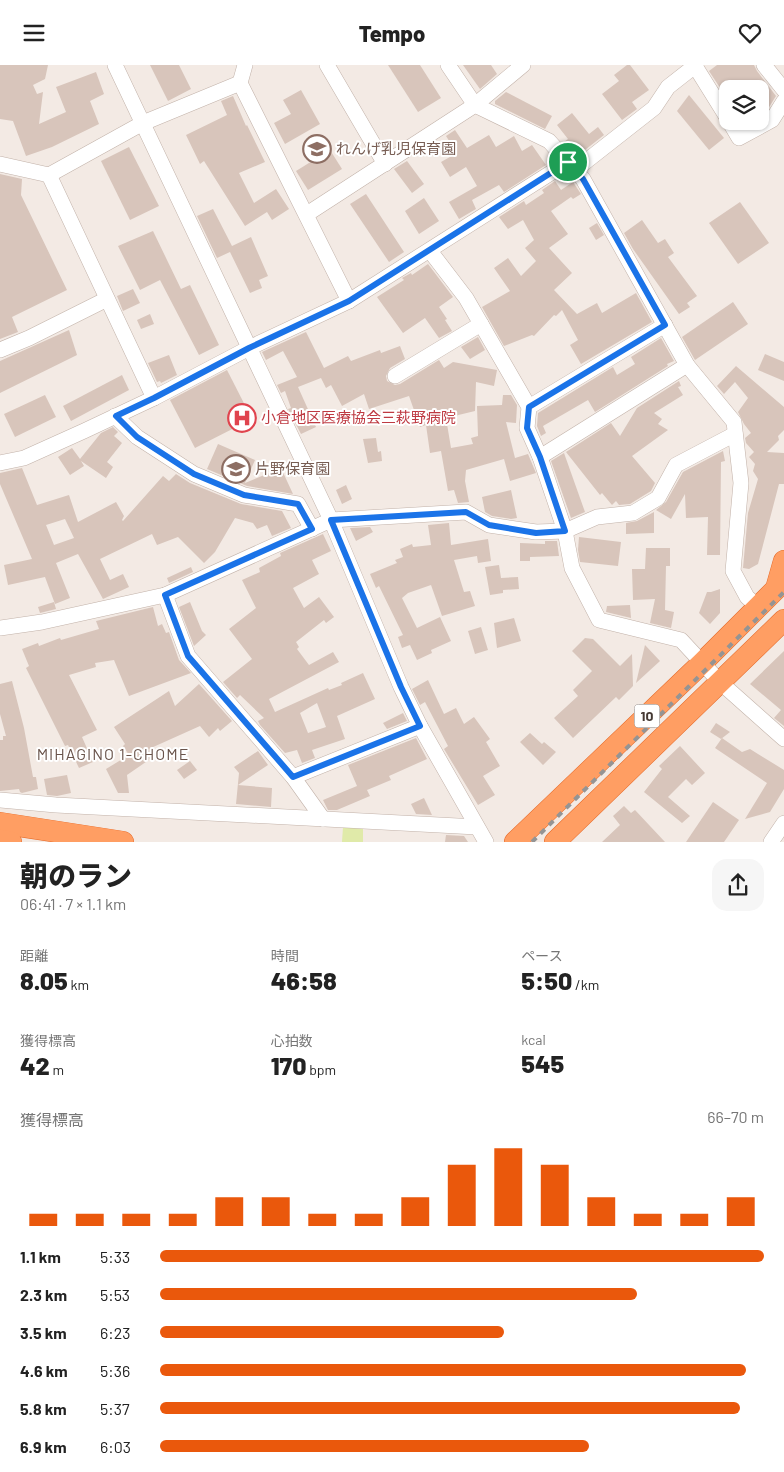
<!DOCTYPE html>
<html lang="ja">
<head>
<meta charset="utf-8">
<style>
	:root { --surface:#fff; --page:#f6f6f6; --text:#222; --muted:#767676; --accent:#ea580c }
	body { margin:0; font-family:Barlow,"Noto Sans JP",sans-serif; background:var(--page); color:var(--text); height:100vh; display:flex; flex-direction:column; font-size:19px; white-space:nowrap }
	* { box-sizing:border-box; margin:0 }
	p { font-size:16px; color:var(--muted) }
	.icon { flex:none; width:28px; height:28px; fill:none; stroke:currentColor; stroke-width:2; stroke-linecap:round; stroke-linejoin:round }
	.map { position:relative; height:777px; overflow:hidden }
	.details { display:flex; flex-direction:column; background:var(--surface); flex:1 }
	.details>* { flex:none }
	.tools { position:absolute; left:719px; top:15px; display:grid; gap:10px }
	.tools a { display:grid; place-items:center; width:50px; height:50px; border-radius:10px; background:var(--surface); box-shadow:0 1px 4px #0004; font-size:25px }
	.pin { position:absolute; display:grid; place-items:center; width:42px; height:42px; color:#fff; margin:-21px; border:2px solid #fff; border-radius:50%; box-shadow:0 1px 5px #0007 }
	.round { display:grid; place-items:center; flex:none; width:52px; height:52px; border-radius:15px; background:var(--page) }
	.overview { display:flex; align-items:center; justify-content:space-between; height:85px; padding:0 20px }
	h1 { font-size:28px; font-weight:800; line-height:38px }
	.metrics { display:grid; grid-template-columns:repeat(3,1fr); gap:8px; height:85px; padding:5px 20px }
	.metrics div { display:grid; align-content:center }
	.metrics b { font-size:25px; font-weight:800 }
	.metrics small { font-size:14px; font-weight:400 }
	.metrics p { font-size:14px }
	.chart { height:140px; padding:10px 20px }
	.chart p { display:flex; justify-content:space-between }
	.chart svg { width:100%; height:90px; margin-top:5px; stroke:var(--accent); stroke-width:6 }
	ul { padding:0 20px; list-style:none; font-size:16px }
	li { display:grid; grid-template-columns:80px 60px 1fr; align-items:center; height:38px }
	li i { height:12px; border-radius:6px; background:var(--accent) }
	header { display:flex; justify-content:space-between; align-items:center; height:65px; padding:0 20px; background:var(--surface); font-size:22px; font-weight:800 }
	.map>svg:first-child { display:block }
	.green { fill:#e0eaa9 }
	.building { fill:#d8c5bb; fill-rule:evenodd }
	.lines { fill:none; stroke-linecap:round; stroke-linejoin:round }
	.minor-casing { stroke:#c2b2a9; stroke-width:16 }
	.highway-casing { stroke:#e66b2a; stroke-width:22 }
	.minor { stroke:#fff; stroke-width:15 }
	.highway { stroke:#ff9e63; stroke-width:21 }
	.rail { stroke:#949494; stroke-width:4; stroke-dasharray:6 6; stroke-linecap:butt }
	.route-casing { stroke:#fff; stroke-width:10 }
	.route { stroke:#1a73e8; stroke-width:6 }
	.labels { text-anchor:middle; stroke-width:4; stroke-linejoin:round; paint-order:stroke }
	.shield { fill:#fff; stroke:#7d7470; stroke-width:1 }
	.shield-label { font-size:14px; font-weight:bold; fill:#453933 }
	.education-label { font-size:15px; fill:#785e54; stroke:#fff; text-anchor:start }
	.health-label { font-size:15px; fill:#be3a42; stroke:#fff; text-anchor:start }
	.neighbourhood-label { font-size:16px; letter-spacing:1px; fill:#69534a; stroke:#fff }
</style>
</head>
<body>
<header><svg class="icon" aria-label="menu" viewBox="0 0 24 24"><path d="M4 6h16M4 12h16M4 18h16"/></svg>Tempo<svg class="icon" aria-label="heart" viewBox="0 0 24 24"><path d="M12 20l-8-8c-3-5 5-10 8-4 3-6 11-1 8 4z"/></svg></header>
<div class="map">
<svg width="784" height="777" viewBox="0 0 784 777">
	<rect width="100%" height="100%" fill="#f3eae4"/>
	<polygon class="green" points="343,762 363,763 363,777 342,777"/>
	<g class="building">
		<polygon points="0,0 48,0 45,14 33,20 37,29 43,27 39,59 66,47 56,22 96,7 104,29 90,36 99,59 52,82 26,91 13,56 0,54"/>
		<polygon points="150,0 179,0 191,24 168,36"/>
		<polygon points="388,0 420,0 441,33 418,47"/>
		<polygon points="463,0 491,0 497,9 480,24"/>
		<polygon points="627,0 630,0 649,25 632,37 637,44 622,55 602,29 619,16 614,10"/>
		<polygon points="717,0 754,0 757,6 776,31 766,47 760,51 760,24 728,24 728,35 709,6"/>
		<polygon points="301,25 320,59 285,79 274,58 291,49 283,35"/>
		<polygon points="506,27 552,51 545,64 495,39 495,36"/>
		<polygon points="689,30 724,73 709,85 677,46"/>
		<polygon points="233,31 246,61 247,60 265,97 239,108 254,138 276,124 289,144 272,155 267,147 245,161 204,96 200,99 186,70 227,50 221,36"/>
		<polygon points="572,48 589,69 598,62 604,70 576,92 564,77 568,74 557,60"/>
		<polygon points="455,65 467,83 489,70 496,82 514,71 522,86 532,80 546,100 504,127 499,120 472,135 476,144 459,154 449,137 477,121 466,102 450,112 441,97 457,88 446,71"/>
		<polygon points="129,82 159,141 130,155 101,96"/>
		<polygon points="330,85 342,104 308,125 296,106"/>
		<polygon points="407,96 424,119 412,128 394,104"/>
		<polygon points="0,109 22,114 21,130 67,225 12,252 18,267 0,274"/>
		<polygon points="555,116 561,125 573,117 581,129 573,134 571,132 551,146 568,169 549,183 572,208 554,225 577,249 597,238 602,248 636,228 652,257 581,299 570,280 578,275 562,245 556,251 554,250 534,271 532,270 504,281 482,242 510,226 494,203 508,193 521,211 536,196 525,183 534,175 523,155 508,164 499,152 524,136 526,140 544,128 542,125"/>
		<polygon points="366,129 404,187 389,197 350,139"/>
		<polygon points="424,133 439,156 419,169 405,146"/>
		<polygon points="740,137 769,178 738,199 709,158"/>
		<polygon points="213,144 232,181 251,172 268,211 259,215 262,223 250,228 230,187 217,193 197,151"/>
		<polygon points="642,155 658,178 665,174 674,188 668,192 697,231 687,238 690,242 679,249 633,184 624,168"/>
		<polygon points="597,158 604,170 596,175 589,163"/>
		<polygon points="153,166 181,224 190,220 219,280 199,290 160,215 140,225 118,181"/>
		<polygon points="428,199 453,232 439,242 447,254 445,255 452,266 439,273 425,253 403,268 377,232 404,215 402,213 411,208 412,210"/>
		<polygon points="133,224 140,238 123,246 117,231"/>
		<polygon points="733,237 748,259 695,295 682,272"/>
		<polygon points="150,249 154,259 141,264 137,255"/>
		<polygon points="69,265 77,290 0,328 0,296"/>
		<polygon points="306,267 324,303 348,291 351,296 380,285 381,288 400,281 405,294 390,303 386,311 387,316 395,320 400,319 439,295 444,303 453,297 497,305 494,321 476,317 475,346 446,353 451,383 473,379 471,373 478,371 477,341 502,340 503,330 511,330 517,340 516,358 506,357 515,393 528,389 536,408 510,416 504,394 466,405 465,416 469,437 458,438 454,425 448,426 441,386 430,388 426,360 420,362 409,331 369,344 364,329 342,341 331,320 326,323 321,313 298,322 316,362 301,369 288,344 291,343 285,326 281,328 277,320 297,312 283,286 266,295 262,287"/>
		<polygon points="478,272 485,285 470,294 461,282"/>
		<polygon points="661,273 674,296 667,299 668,301 595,347 588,335 543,361 546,368 541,371 537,361 538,348 613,302 617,310 635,299 631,292"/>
		<polygon points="765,289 784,297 784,316 758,305"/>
		<polygon points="169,290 177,310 161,318 160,316 157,317 148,298"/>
		<polygon points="736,301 784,342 784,365 778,371 779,375 767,387 784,388 784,419 779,419 758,499 749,504 743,503 748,448 758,414 753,406 755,399 749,392 754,387 746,378 745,373 751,368 744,359 738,347 748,333 735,317 724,329 717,321"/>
		<polygon points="227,305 252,354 195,383 170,335"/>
		<polygon points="122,310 129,325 71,356 63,341"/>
		<polygon points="679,316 681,321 678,322 683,330 654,348 662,354 658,359 668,365 632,391 655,418 651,426 630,439 619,440 616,436 612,440 602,428 600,430 566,387 611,358 620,371 637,343"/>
		<polygon points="45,330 56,352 15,372 4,349"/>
		<polygon points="113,362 118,367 114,371 122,378 107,397 113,402 106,413 81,396 84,401 70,410 58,392 72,383 80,394 101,368"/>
		<polygon points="376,373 378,387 381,386 382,396 368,398 363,374"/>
		<polygon points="218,379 255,395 245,418 281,403 293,429 247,421 207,404"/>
		<polygon points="723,386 725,396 721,397 720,490 707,490 708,452 686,453 685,429 671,454 656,445 666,437 683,407"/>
		<polygon points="564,388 585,447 571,453 551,396"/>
		<path d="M22 403 37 440 69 430 78 457 116 437 124 451 122 455 123 456 163 411 169 416 176 409 190 418 241 439 282 446 291 463 272 471 267 460 257 464 253 458 235 453 215 487 204 498 178 472 157 480 152 469 100 494 110 515 123 509 129 522 103 534 78 489 56 498 70 533 55 539 45 512 8 520 4 500 32 494 0 419V408ZM65 454 74 473 54 480 46 460Z"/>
		<polygon points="346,420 352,434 342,439 336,425"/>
		<polygon points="511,425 517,453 511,454 492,451 485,447 482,432"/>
		<polygon points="654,447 654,468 626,469 626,458 637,456"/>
		<polygon points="449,458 451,480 488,474 491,496 478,498 477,491 454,495 464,527 470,526 475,541 442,551 431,520 408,528 402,533 417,563 440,552 451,576 431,585 432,588 417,595 410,580 402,583 398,572 403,570 379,521 376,523 370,509 397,498 395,495 403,492 400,484 412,479 413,482 431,480 428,460"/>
		<polygon points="370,462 373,467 356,476 350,463"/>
		<path d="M323 469 331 486 312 495 319 509 293 523 304 543 319 532 334 552 326 558 324 555 296 577 299 582 297 584 309 600 333 587 339 597 269 634 275 647 328 623 329 625 342 620 341 618 363 608 375 634 337 651 345 674 312 685 315 693 302 698 297 685 285 688 260 660 258 656 264 653 240 630 237 633 223 617 252 594 229 564 256 543 242 515 260 507 259 503 281 491 280 488ZM317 638 326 662 308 668 300 648Z"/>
		<polygon points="579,472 621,477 618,501 580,497 578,485"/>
		<polygon points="545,476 557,476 559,491 530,492 530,496 520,496 520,478 545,479"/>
		<polygon points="646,483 670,483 670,501 666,501 665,545 674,547 671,563 650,558 655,534 633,535 632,504 645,504"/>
		<polygon points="499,500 501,513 518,512 519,524 503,525 503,528 490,530 485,502"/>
		<polygon points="191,502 193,507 169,518 167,513"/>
		<polygon points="720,524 720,548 710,559 699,548 707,527 711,527"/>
		<polygon points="54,537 56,544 40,548 38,542"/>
		<polygon points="190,537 202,566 206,570 194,581 179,542"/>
		<polygon points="630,540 631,553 606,547 607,541"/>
		<polygon points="153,542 158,561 162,559 166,568 169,567 179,595 191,608 129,631 114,595 95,598 96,602 69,610 97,665 82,672 93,697 79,703 68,680 65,681 26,603 29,601 22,584 38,578 39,581 60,573 61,575 99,564 96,556"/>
		<polygon points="514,553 521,576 497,583 494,558"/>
		<polygon points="481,562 488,585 475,589 468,566"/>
		<polygon points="585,573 593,574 620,601 632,589 633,621 619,635 616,632 573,673 554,653 578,631 573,625 592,606 572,586"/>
		<polygon points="645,580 660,596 636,618"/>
		<polygon points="784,586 784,661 774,653 781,645 750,619"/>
		<polygon points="428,615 444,649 456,643 464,659 474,652 490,674 486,677 500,701 483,711 495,730 478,740 444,684 448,681 425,637 420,640 412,624"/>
		<polygon points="12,616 24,663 33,712 36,712 38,724 22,728 20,727 19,724 0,726 0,675 3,675 3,671 6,671 0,649 0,619"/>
		<polygon points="199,619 232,656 220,666 218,663 209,672 200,661 151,683 156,690 127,710 129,728 118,728 106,704 129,690 123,681 125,679 114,662 169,626 175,641"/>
		<polygon points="403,648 407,656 387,664 383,658"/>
		<polygon points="716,658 730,667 721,674 710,667"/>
		<polygon points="530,668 542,679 544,677 556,687 543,700 520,677"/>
		<polygon points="416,673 427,694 389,711 391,715 367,725 370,731 337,745 328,745 323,735 357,721 348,700"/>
		<polygon points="722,673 742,687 750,684 784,705 784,724 770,747 745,754 767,718 715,683"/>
		<polygon points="680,681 705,708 692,720 686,714 668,732 690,751 682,758 644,727 662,704 659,701"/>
		<polygon points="258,686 268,700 238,720 272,723 271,742 236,739 239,708 234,702"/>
		<polygon points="190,696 197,705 184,714 177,705"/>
		<polygon points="67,710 71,728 57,731 47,730 44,714"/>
		<polygon points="424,733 432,750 416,749 411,739"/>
		<polygon points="713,737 739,755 724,777 686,777"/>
		<polygon points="624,741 631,748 635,745 665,777 602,777 620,760 613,751"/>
		<polygon points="446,770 464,771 468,777 445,777"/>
	</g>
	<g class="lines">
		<defs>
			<g id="minor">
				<polyline points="115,0 331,455 401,622 420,661 486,777"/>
				<polyline points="245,0 240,18 349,236"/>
				<polyline points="327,0 385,99"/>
				<polyline points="448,0 475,40 549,76 583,114 687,300 734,357 741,418 733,506 747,532 758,542"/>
				<polyline points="764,0 784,25"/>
				<polyline points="695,1 728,54"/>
				<polyline points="729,56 739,73 772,55 784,36"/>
				<polyline points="0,99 49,110 143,58 240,18"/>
				<polyline points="575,105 654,43 668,22 696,0"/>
				<polyline points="49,110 154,333"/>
				<polyline points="307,149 475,40 523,0"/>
				<polyline points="430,186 466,233 529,342 527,363 540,392 565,466 572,503 599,555 681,575 721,618 784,674"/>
				<polyline points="0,285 29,273 107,234"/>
				<polyline points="395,311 481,259"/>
				<polyline points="529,342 665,260"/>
				<polyline points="115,351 137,372 194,409 244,430 298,439 312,464"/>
				<polyline points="540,392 687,300"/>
				<polyline points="0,398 24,393 84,366 154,333 249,283 349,236 568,97"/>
				<polyline points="165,530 188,591 293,712 323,754"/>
				<polyline points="0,563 42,557 165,530 331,455 466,447 489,460 536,467 565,466 597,452 633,448 658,433 676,400 735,369"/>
				<polyline points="293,712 420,661"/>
				<polyline points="0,735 56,740 477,762"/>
				<polyline points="771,777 784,758"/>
			</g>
			<g id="highway">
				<polyline points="0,758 123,777"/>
				<polyline points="0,775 11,777"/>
				<polyline points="515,777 702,598 776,524 784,496"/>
				<polyline points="555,777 784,555"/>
			</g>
		</defs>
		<use href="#minor" class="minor-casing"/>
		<use href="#highway" class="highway-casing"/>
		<use href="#minor" class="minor"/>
		<use href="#highway" class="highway"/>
		<polyline class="rail" points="532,777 784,527"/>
	</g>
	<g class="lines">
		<defs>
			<polygon id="route" points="568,97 583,114 665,260 529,342 527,363 540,392 565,466 536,468 489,460 466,447 331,455 401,622 420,661 293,712 188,591 165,530 312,464 298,439 244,430 194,409 137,372 116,351 154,333 249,283 349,236"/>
		</defs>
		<use href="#route" class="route-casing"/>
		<use href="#route" class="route"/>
	</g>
	<defs>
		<symbol id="school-ring" viewBox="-11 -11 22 22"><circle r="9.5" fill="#fff" stroke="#8d6e63" stroke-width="1.5"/><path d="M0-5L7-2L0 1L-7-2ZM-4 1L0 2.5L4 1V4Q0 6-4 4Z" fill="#8d6e63"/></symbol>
		<symbol id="hospital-ring" viewBox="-11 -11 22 22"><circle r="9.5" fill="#fff" stroke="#e0444e" stroke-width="1.5"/><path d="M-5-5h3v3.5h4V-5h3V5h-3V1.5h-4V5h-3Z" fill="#e0444e"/></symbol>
	</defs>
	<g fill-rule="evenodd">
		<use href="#school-ring" x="301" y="68" width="32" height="32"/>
		<use href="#hospital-ring" x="226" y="337" width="32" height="32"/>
		<use href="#school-ring" x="220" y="388" width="32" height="32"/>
	</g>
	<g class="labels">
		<rect class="shield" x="634.5" y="639.5" width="25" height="23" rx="4"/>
		<g class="shield-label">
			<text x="647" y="656">10</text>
		</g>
		<g class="education-label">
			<text x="336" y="89">れんげ乳児保育園</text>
			<text x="255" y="409">片野保育園</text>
		</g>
		<g class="health-label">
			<text x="261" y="358">小倉地区医療協会三萩野病院</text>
		</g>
		<g class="neighbourhood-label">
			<text x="113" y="695">MIHAGINO 1-CHOME</text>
		</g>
	</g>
</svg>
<div class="tools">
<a><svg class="icon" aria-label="layers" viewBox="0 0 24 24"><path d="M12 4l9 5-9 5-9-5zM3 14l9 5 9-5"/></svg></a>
</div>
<div class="pin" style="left:568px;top:97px;background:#1e9e55"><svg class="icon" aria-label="arrive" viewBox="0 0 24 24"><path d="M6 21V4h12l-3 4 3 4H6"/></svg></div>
</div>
<section class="details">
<div class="overview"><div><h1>朝のラン</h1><p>06:41 · 7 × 1.1 km</p></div><a class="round"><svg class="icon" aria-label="share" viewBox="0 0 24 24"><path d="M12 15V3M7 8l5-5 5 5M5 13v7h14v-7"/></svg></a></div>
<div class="metrics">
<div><p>距離</p><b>8.05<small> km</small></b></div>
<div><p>時間</p><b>46:58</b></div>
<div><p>ペース</p><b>5:50<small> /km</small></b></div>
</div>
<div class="metrics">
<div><p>獲得標高</p><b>42<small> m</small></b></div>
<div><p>心拍数</p><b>170<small> bpm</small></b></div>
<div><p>kcal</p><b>545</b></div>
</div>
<div class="chart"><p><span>獲得標高</span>66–70 m</p>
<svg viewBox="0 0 160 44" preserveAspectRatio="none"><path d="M5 44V38M15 44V38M25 44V38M35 44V38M45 44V30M55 44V30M65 44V38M75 44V38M85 44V30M95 44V14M105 44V6M115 44V14M125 44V30M135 44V38M145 44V38M155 44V30"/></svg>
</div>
<ul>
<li><b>1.1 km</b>5:33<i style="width:100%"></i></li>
<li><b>2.3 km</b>5:53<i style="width:79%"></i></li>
<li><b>3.5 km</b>6:23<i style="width:57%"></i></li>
<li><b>4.6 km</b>5:36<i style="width:97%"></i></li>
<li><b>5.8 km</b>5:37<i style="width:96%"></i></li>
<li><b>6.9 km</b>6:03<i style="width:71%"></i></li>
</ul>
</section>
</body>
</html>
